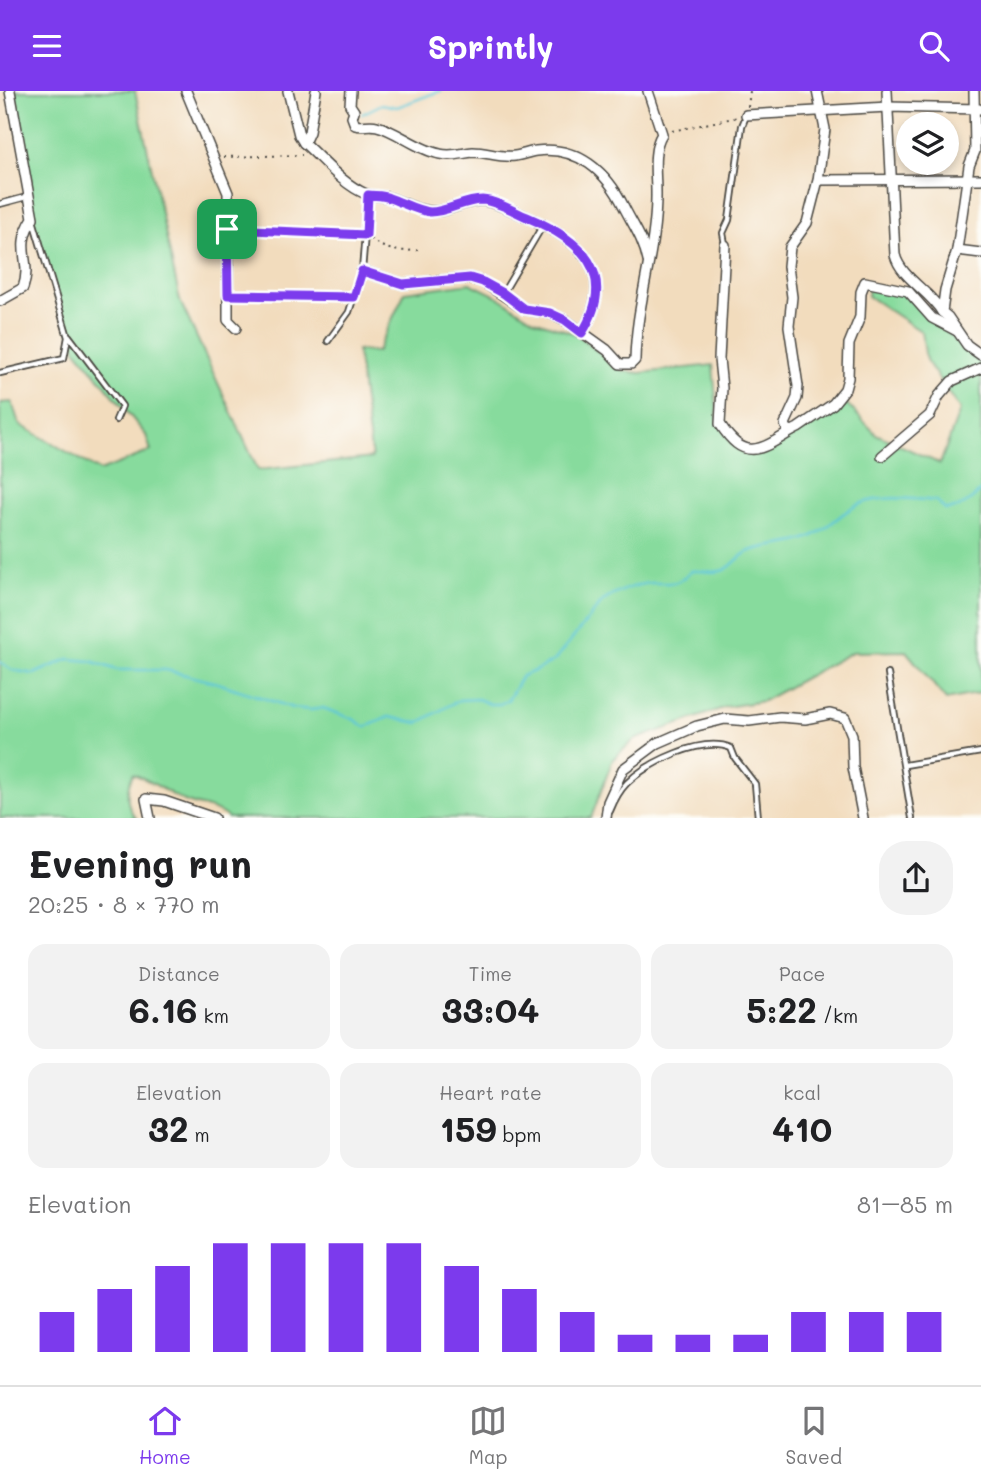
<!DOCTYPE html>
<html lang="en">
<head>
<meta charset="utf-8">
<style>
	:root { --surface:#fff; --page:#f2f2f2; --text:#202124; --muted:#757577; --line:#e0e0e0; --accent:#7c3aed }
	body { margin:0; font-family:Mali,sans-serif; background:var(--page); color:var(--text); height:100vh; display:flex; flex-direction:column; font-size:26px; white-space:nowrap }
	* { box-sizing:border-box; margin:0 }
	p { font-size:23px; color:var(--muted) }
	.icon { flex:none; width:38px; height:38px; fill:none; stroke:currentColor; stroke-width:2; stroke-linecap:round; stroke-linejoin:round }
	.map { position:relative; height:727px; overflow:hidden }
	.side { display:flex; flex-direction:column; background:var(--surface); flex:1 }
	.side>* { flex:none }
	.tools { position:absolute; left:896px; top:21px; display:grid; gap:14px }
	.tools a { display:grid; place-items:center; width:63px; height:63px; border-radius:50%; background:var(--surface); box-shadow:0 4px 10px #0003; font-size:35px }
	.pin { position:absolute; display:grid; place-items:center; width:60px; height:60px; color:#fff; margin:-30px; border-radius:14px; box-shadow:0 4px 10px #0006 }
	.round { display:grid; place-items:center; flex:none; width:74px; height:74px; border-radius:28px; background:var(--page) }
	.headline { display:flex; align-items:center; justify-content:space-between; height:119px; padding:0 28px }
	h1 { font-size:38px; font-weight:700; line-height:52px }
	.figures { display:grid; grid-template-columns:repeat(3,1fr); gap:10px; height:119px; padding:7px 28px }
	.figures div { display:grid; align-content:center; border-radius:18px; background:var(--page); text-align:center }
	.figures b { font-size:35px; font-weight:700 }
	.figures small { font-size:19px; font-weight:400 }
	.figures p { font-size:19px }
	.chart { height:196px; padding:14px 28px }
	.chart p { display:flex; justify-content:space-between }
	.chart svg { width:100%; height:126px; margin-top:7px; stroke:var(--accent); stroke-width:6 }
	header { display:flex; justify-content:space-between; align-items:center; height:91px; padding:0 28px; background:var(--accent); color:#fff; font-size:32px; font-weight:700 }
	.dock { display:flex; justify-content:space-around; align-items:center; height:98px; border-top:2px solid var(--line); background:var(--surface); font-size:19px; color:var(--muted) }
	.dock a { display:grid; justify-items:center; gap:4px }
	.dock .current { color:var(--accent) }
	.map>svg:first-child { display:block }
	.green { fill:#87db9d; stroke:#598364; stroke-width:2 }
	.lines { fill:none; stroke-linecap:round; stroke-linejoin:round }
	.stream { stroke:#5dc7d7; stroke-width:2.5 }
	.lane-casing { stroke:#494641; stroke-width:8 }
	.street-casing { stroke:#494641; stroke-width:12 }
	.path { stroke:#494641; stroke-width:2; stroke-dasharray:2 5; stroke-linecap:butt }
	.lane { stroke:#fff; stroke-width:4.5 }
	.street { stroke:#fff; stroke-width:9 }
	.route-casing { stroke:#fff; stroke-width:14 }
	.route { stroke:#7c3aed; stroke-width:9 }
</style>
</head>
<body>
<header><svg class="icon" aria-label="menu" viewBox="0 0 24 24"><path d="M4 6h16M4 12h16M4 18h16"/></svg>Sprintly<svg class="icon" aria-label="search" viewBox="0 0 24 24"><circle cx="10" cy="10" r="6"/><path d="M15 15l6 6"/></svg></header>
<div class="map">
<svg width="981" height="727" viewBox="0 0 981 727">
	<rect width="100%" height="100%" fill="#fdfcf7"/>
	<filter id="ink" filterUnits="userSpaceOnUse"><feTurbulence type="fractalNoise" baseFrequency=".0143" numOctaves="2"/><feDisplacementMap in="SourceGraphic" scale="14" xChannelSelector="R" yChannelSelector="G"/><feConvolveMatrix kernelMatrix="1 2 1 2 8 2 1 2 1" color-interpolation-filters="sRGB"/></filter>
	<filter id="wash" filterUnits="userSpaceOnUse"><feTurbulence type="fractalNoise" baseFrequency=".00686" numOctaves="4" result="noise"/><feDisplacementMap in="SourceGraphic" scale="28" xChannelSelector="R" yChannelSelector="G"/><feGaussianBlur stdDeviation="1.57" result="paint"/><feColorMatrix in="noise" values="0 0 0 0 0 0 0 0 0 0 0 0 0 0 0 0 0 1.4 0 .05"/><feComposite in="paint" operator="in"/></filter>
	<g filter="url(#wash)">
		<rect width="100%" height="100%" fill="#f2dcbd"/>
		<path class="green" d="M15 0H135L180 210 258 379 372 367 357 259 377 261 405 201 470 192 497 205 534 229 576 243 623 280 640 282 713 274 718 332 750 360 794 344 843 309 876 343 940 373 960 319 926 269 922 241 868 205 869 195 900 199 981 271V602L946 609 906 560 852 561 763 610 726 616 634 649 613 668 591 727H228C217 717 200 716 187 711 168 703 153 690 133 683 126 698 124 713 136 727H0V312L12 311 19 333 100 380 151 360 146 344 77 260 62 221 26 109 31 87Z"/>
		<g class="lines">
			<g class="stream">
				<polyline points="362,23 382,13 397,16 440,0"/>
				<path d="M0 571 12 579 34 583 68 568 91 570 117 579H166L218 592 293 617 311 619 323 617 353 628 365 636 389 626 418 632 459 609 478 608 490 613H500L508 609 522 585 537 579 555 569 603 510C615 502 635 493 651 492 671 491 675 497 691 480 702 479 714 483 724 479 734 475 739 464 750 460 773 452 795 456 818 442 833 433 846 417 862 412 887 404 912 408 937 410L945 419C961 417 971 411 981 399"/>
			</g>
		</g>
	</g>
	<g filter="url(#ink)">
		<g class="lines">
			<defs>
				<g id="lane">
					<polyline points="0,113 30,105"/>
					<polyline points="725,153 723,142 729,129 742,35 746,25"/>
					<polyline points="503,202 543,134"/>
					<polyline points="69,245 122,315 116,329"/>
					<polyline points="328,250 349,221 362,180 368,105"/>
					<polyline points="0,282 64,267 68,246 33,129"/>
					<polyline points="888,583 912,727"/>
					<polyline points="905,674 981,661"/>
					<path d="M610 720C614 710 619 700 627 692 648 671 702 645 731 657L735 667 755 693 758 727"/>
				</g>
				<g id="street">
					<polyline points="186,0 228,102 228,229 236,237"/>
					<path d="M288 0 299 44 304 52C323 69 342 93 366 103 373 106 380 104 387 106 405 111 419 122 438 120 454 118 470 108 485 110 499 112 513 120 525 125 580 149 619 181 582 242"/>
					<path d="M351 0 350 14 354 20 352 26 355 34C362 36 370 33 377 35 397 40 418 59 440 63 452 66 462 62 473 61 487 61 500 67 515 65 522 64 529 61 536 60 577 54 607 81 624 116 633 134 644 149 648 170"/>
					<polyline points="817,0 825,38 818,89 807,132 790,156 788,175 792,206 789,235 798,295 797,307 785,333 787,338 792,340 798,337 833,313 845,298 848,287 849,253 860,226 861,201 865,191 908,200 932,227 957,240"/>
					<path d="M887 0 895 164C901 187 930 200 942 221"/>
					<polyline points="974,0 975,60 969,75 957,159 945,199 942,221 948,226 967,254 981,264"/>
					<polyline points="746,24 888,16 979,18"/>
					<polyline points="304,52 309,41 316,0"/>
					<polyline points="818,89 981,88"/>
					<path d="M725 154 719 268 722 297 720 333C744 370 758 361 792 340"/>
					<polyline points="957,159 981,162"/>
					<path d="M362 180 403 193 470 187 483 191 524 218 549 222 565 229 607 259 620 273H631L635 269C636 212 657 158 656 101 656 83 652 58 662 43L648 0"/>
					<path d="M0 210 23 197C33 169 13 158 33 127L10 0"/>
					<polyline points="882,365 930,324 939,305 952,290 981,277"/>
					<polyline points="150,727 146,708 164,710 214,727"/>
					<polyline points="606,727 608,711 623,678 658,652 697,635 725,628 749,630 780,626 805,628 830,623 845,627 852,644 853,676 863,727"/>
				</g>
			</defs>
			<use href="#lane" class="lane-casing"/>
			<use href="#street" class="street-casing"/>
			<g class="path">
				<polyline points="748,16 750,0"/>
				<polyline points="672,40 738,26"/>
				<polyline points="224,66 302,64"/>
				<polyline points="235,139 359,144"/>
				<path d="M370 148C386 160 399 161 418 159"/>
				<polyline points="236,204 346,206"/>
			</g>
			<use href="#lane" class="lane"/>
			<use href="#street" class="street"/>
		</g>
	</g>
	<g class="lines" filter="url(#ink)">
		<defs>
			<path id="route" d="M368 104C375 105 383 104 389 107 402 111 416 120 430 121 448 121 464 109 482 109 497 110 513 120 527 126 581 149 619 182 582 242L565 229 550 222 524 218 503 202 483 191 470 187 403 193 362 180 354 206 228 204 227 138 366 144Z"/>
		</defs>
		<use href="#route" class="route-casing"/>
		<use href="#route" class="route"/>
	</g>
</svg>
<div class="tools">
<a><svg class="icon" aria-label="layers" viewBox="0 0 24 24"><path d="M12 4l9 5-9 5-9-5zM3 14l9 5 9-5"/></svg></a>
</div>
<div class="pin" style="left:227px;top:138px;background:#1e9e55"><svg class="icon" aria-label="arrive" viewBox="0 0 24 24"><path d="M6 21V4h12l-3 4 3 4H6"/></svg></div>
</div>
<section class="side">
<div class="headline"><div><h1>Evening run</h1><p>20:25 · 8 × 770 m</p></div><a class="round"><svg class="icon" aria-label="share" viewBox="0 0 24 24"><path d="M12 15V3M7 8l5-5 5 5M5 13v7h14v-7"/></svg></a></div>
<div class="figures">
<div><p>Distance</p><b>6.16<small> km</small></b></div>
<div><p>Time</p><b>33:04</b></div>
<div><p>Pace</p><b>5:22<small> /km</small></b></div>
</div>
<div class="figures">
<div><p>Elevation</p><b>32<small> m</small></b></div>
<div><p>Heart rate</p><b>159<small> bpm</small></b></div>
<div><p>kcal</p><b>410</b></div>
</div>
<div class="chart"><p><span>Elevation</span>81–85 m</p>
<svg viewBox="0 0 160 44" preserveAspectRatio="none"><path d="M5 44V30M15 44V22M25 44V14M35 44V6M45 44V6M55 44V6M65 44V6M75 44V14M85 44V22M95 44V30M105 44V38M115 44V38M125 44V38M135 44V30M145 44V30M155 44V30"/></svg>
</div>
</section>
<nav class="dock">
<a class="current"><svg class="icon" aria-label="home" viewBox="0 0 24 24"><path d="M3 11l9-7 9 7M6 9v11h12V9"/></svg>Home</a>
<a><svg class="icon" aria-label="map" viewBox="0 0 24 24"><path d="M3 6l6-2 6 2 6-2v14l-6 2-6-2-6 2zM9 4v14M15 6v14"/></svg>Map</a>
<a><svg class="icon" aria-label="saved" viewBox="0 0 24 24"><path d="M7 4h10v16l-5-4-5 4z"/></svg>Saved</a>
</nav>
</body>
</html>
